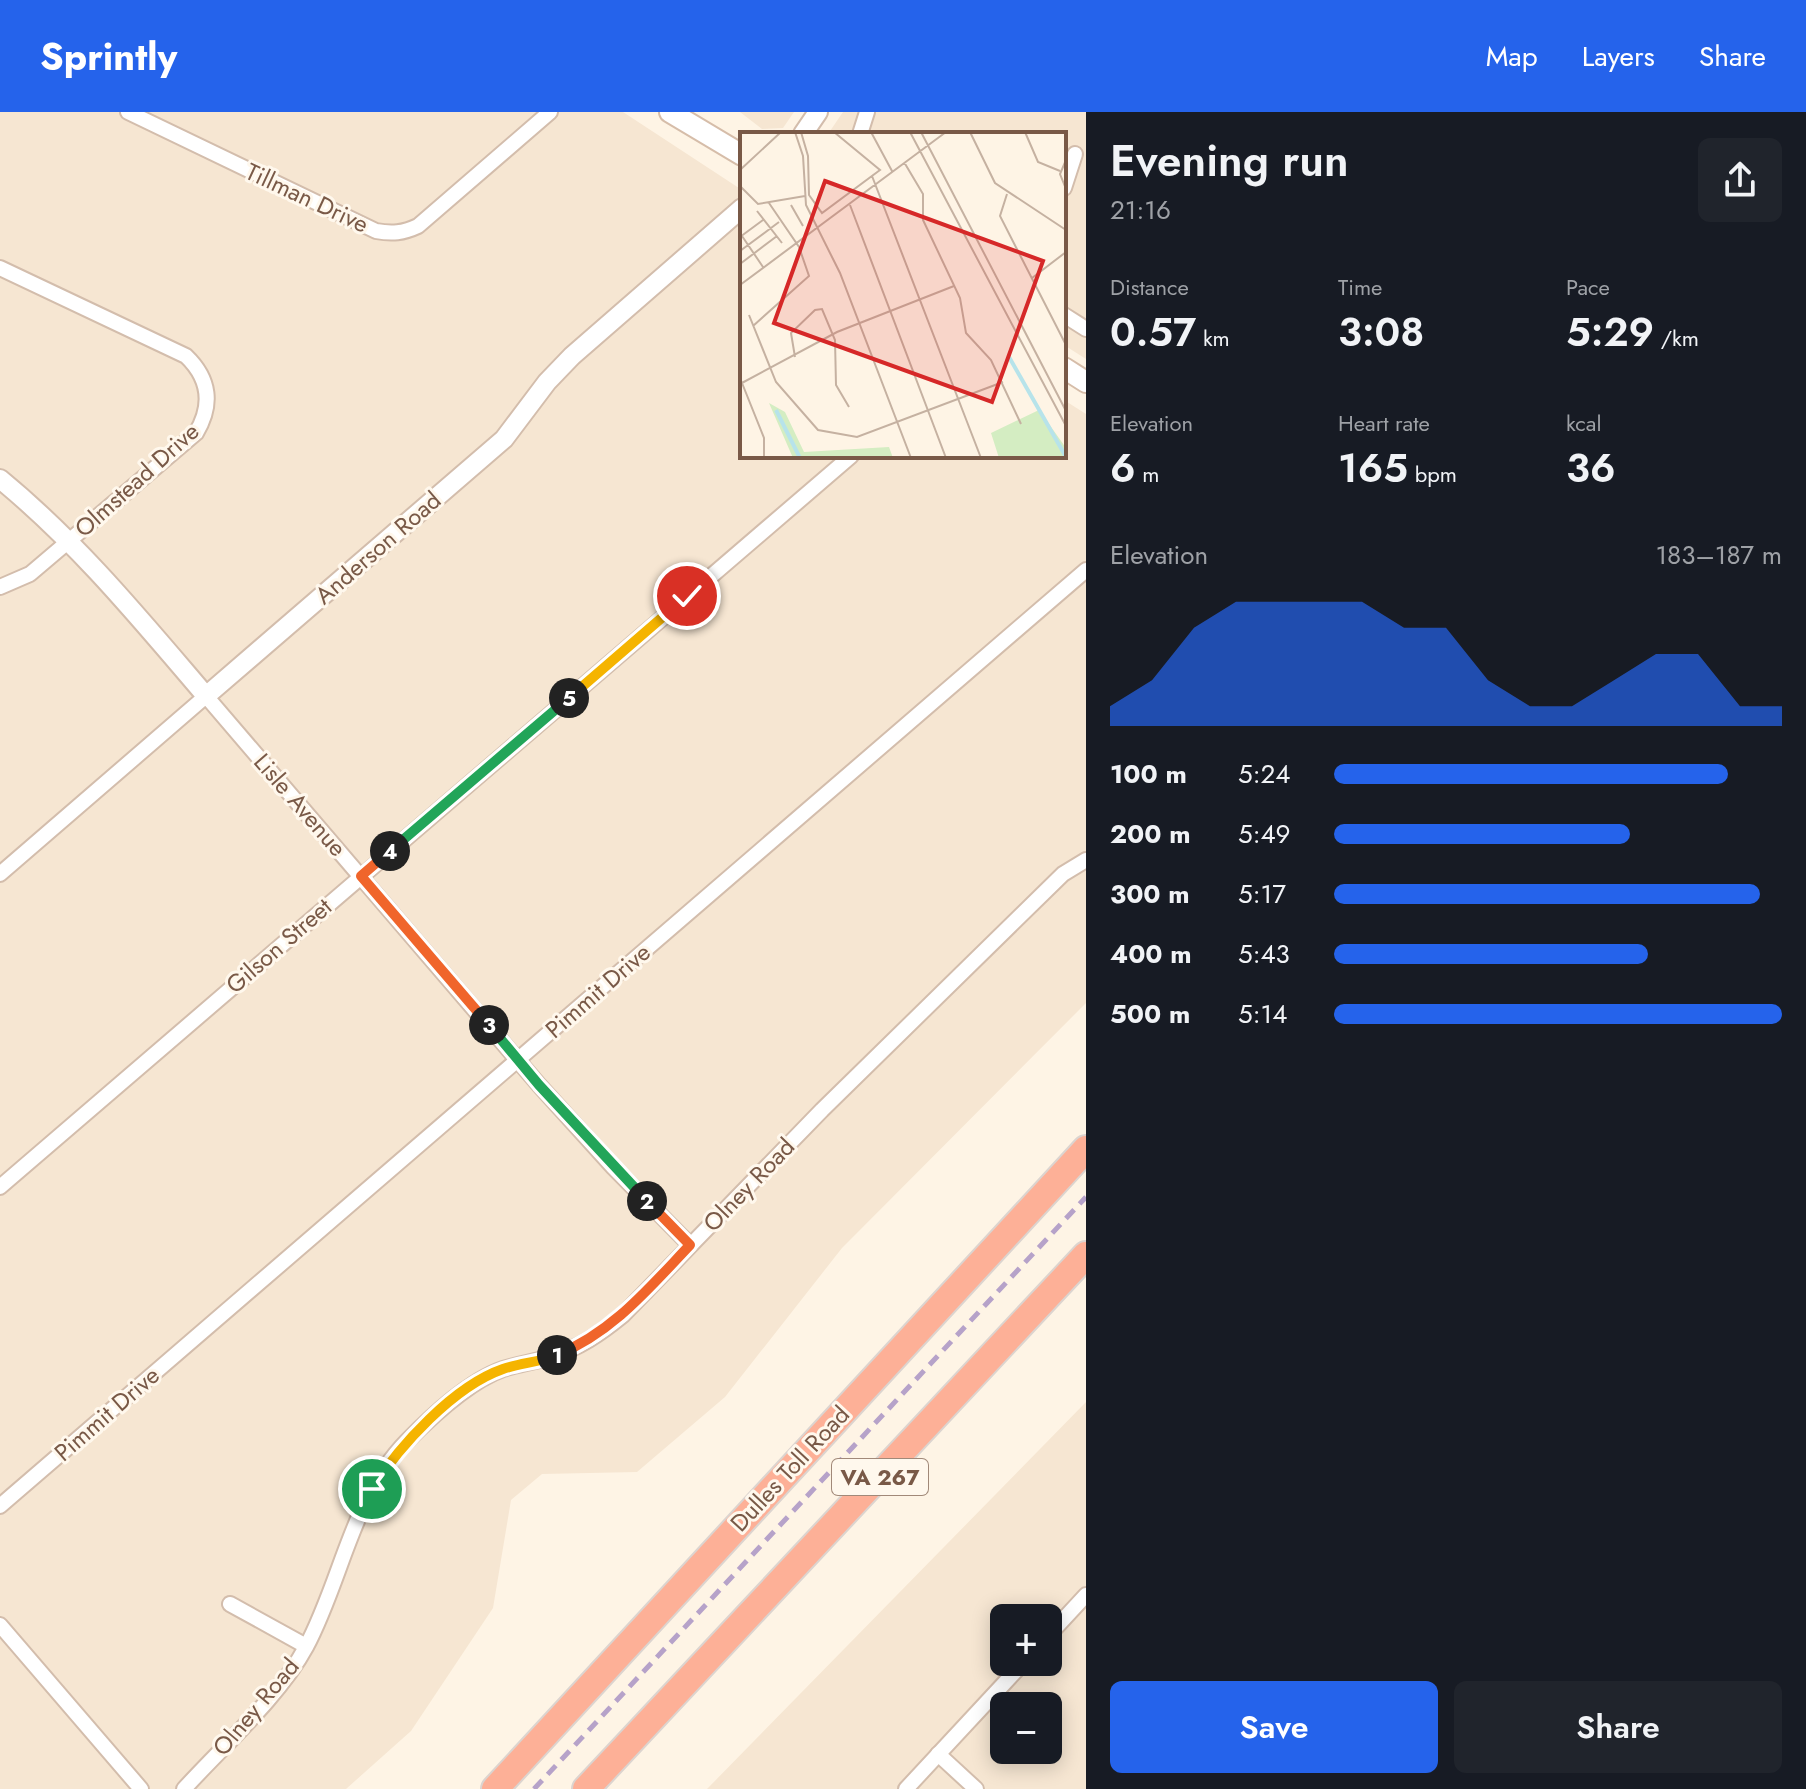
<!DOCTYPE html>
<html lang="en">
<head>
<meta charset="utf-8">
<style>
	:root { --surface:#171b24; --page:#20242c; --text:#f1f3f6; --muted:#9ea1a6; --accent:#2563eb }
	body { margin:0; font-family:Jost,sans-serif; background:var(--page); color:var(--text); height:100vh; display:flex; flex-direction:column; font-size:30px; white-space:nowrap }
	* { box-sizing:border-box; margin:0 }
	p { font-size:26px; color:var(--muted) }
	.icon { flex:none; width:44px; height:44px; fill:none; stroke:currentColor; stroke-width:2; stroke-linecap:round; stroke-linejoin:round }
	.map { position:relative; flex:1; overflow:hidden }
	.panel { display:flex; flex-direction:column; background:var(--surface); width:720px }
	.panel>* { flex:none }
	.buttons { position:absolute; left:990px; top:1492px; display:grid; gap:16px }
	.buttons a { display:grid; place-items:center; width:72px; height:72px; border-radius:12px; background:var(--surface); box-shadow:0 4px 20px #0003; font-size:40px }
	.pin { position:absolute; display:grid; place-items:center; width:68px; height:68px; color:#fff; margin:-34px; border:4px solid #fff; border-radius:50%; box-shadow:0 2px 8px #0007 }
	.km { position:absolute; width:40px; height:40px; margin:-20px; border-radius:50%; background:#222; color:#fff; font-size:22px; line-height:40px; text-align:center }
	.round { display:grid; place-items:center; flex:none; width:84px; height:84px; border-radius:12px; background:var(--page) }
	.headline { display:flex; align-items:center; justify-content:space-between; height:136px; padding:0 24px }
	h1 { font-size:44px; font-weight:600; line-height:60px }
	.stats { display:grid; grid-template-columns:repeat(3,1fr); gap:12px; height:136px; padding:8px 24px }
	.stats div { display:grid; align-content:center }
	.stats b { font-size:40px; font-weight:600 }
	.stats small { font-size:22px; font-weight:400 }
	.stats p { font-size:22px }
	.chart { height:224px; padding:16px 24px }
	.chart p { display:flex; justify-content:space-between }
	.chart svg { width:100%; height:144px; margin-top:8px; fill:var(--accent); opacity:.7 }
	.primary-button { display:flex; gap:16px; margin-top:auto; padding:16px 24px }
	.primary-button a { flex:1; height:92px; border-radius:12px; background:var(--accent); color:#fff; font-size:32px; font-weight:600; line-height:92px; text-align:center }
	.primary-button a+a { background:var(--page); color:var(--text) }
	ul { padding:0 24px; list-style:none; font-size:26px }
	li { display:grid; grid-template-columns:128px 96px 1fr; align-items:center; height:60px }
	li i { height:20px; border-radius:10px; background:var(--accent) }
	header { display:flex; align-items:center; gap:48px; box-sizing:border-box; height:112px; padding:0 40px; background:var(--accent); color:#fff }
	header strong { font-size:38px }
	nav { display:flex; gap:44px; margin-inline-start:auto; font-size:28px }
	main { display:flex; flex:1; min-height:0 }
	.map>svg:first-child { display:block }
	.residential { fill:#f6e6d2; fill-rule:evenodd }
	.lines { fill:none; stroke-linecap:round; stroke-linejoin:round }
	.minor-casing { stroke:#d3bdac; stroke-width:18 }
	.tertiary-casing { stroke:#d3bdac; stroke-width:22 }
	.secondary-casing { stroke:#d6bda9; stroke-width:24 }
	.motorway-casing { stroke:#dcd4cf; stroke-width:30 }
	.minor { stroke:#fff; stroke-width:14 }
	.tertiary { stroke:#fff; stroke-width:18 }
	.secondary { stroke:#fff; stroke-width:20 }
	.motorway { stroke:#fdb097; stroke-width:26 }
	.rail { stroke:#b6a2c9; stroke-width:5; stroke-dasharray:12 8; stroke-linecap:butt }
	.split-1-casing { stroke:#fff; stroke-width:16 }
	.split-2-casing { stroke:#fff; stroke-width:16 }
	.split-3-casing { stroke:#fff; stroke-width:16 }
	.split-4-casing { stroke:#fff; stroke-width:16 }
	.split-5-casing { stroke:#fff; stroke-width:16 }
	.split-6-casing { stroke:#fff; stroke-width:16 }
	.split-1 { stroke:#f5b400; stroke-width:10 }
	.split-2 { stroke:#f0652b; stroke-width:10 }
	.split-3 { stroke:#22a559; stroke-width:10 }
	.split-4 { stroke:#f0652b; stroke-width:10 }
	.split-5 { stroke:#22a559; stroke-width:10 }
	.split-6 { stroke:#f5b400; stroke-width:10 }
	.labels { text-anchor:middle; stroke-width:6; stroke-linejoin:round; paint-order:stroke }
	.shield { fill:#fff8ed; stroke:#a18979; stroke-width:2 }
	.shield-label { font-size:22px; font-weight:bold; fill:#795947 }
	.street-label { font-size:24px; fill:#795947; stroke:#fff8ed }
	.inset-river { fill:none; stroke:#b7e3ea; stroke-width:4 }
	.inset-road { fill:none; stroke:#c5b1a1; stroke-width:2 }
	.view { fill:#d62828; fill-opacity:0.15; stroke:#d62828; stroke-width:4 }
	.inset-edge { fill:none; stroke:#795947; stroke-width:4 }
</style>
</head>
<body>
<header>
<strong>Sprintly</strong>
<nav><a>Map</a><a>Layers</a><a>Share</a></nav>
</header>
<main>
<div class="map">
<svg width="1086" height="1677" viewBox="0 0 1086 1677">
	<rect width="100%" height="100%" fill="#fef4e5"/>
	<g class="residential">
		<polygon points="0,0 623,0 742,78 742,344 1064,344 1064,288 1086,302 1086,891 842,1136 725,1285 637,1360 542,1362 511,1388 493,1496 411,1619 346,1677 0,1677"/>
		<polygon points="740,0 794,0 783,16 762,17"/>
		<polygon points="843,0 1086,0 1086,247 1064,233 1064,22 828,22"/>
		<path d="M1086 1290V1677H707ZM1004 1506H1048V1550H1004ZM1004 1594H1048V1638H1004Z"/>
	</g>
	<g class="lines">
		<defs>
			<g id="minor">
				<path d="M128 0 376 119C392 122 403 121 418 114L550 0"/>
				<polyline points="860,22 867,0"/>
				<polyline points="1064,76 1075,42"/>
				<path d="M0 156 186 244C210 267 213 293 196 321L30 462 0 475"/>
				<polyline points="1064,203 1086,217"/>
				<polyline points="0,762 206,584 539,973 613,1055 690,1133"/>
				<polyline points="0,1075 851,344"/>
				<polyline points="0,1394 1086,458"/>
				<polyline points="230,1492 306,1534"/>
				<polyline points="0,1513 141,1677"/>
				<polyline points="1048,1524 1086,1483"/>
				<polyline points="938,1642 976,1677"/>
				<path d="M184 1677C223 1634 279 1585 306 1535 342 1468 352 1385 407 1329 432 1304 469 1269 503 1257 518 1252 535 1250 550 1245 578 1237 601 1221 623 1203L822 998 1063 762 1086 748"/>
				<polyline points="906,1677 1024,1550"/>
			</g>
			<g id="tertiary">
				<polyline points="803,22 818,0"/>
				<path d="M0 367C78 431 141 508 206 584L504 327 547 270 572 244 742 96"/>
			</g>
			<g id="secondary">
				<polyline points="670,0 742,43"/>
				<polyline points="1064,256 1086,270"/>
			</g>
			<g id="motorway">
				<polyline points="495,1677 1086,1037"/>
				<polyline points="586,1677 1086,1143"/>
			</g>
		</defs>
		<use href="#minor" class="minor-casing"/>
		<use href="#tertiary" class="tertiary-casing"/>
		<use href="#secondary" class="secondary-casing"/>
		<use href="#motorway" class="motorway-casing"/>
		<use href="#minor" class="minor"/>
		<use href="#tertiary" class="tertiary"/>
		<use href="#secondary" class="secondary"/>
		<use href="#motorway" class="motorway"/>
		<polyline class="rail" points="534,1677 1086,1085"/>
	</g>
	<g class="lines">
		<defs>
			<path id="split-1" d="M372 1377C399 1334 454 1274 503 1257 521 1251 540 1250 557 1243"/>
			<path id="split-2" d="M557 1243C613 1220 649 1176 690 1133L647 1089"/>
			<polyline id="split-3" points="489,913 539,973 647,1089"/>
			<polyline id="split-4" points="390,739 361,764 489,913"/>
			<polyline id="split-5" points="390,739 569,586"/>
			<polyline id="split-6" points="569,586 687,484"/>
		</defs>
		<use href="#split-1" class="split-1-casing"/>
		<use href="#split-2" class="split-2-casing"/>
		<use href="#split-3" class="split-3-casing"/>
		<use href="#split-4" class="split-4-casing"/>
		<use href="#split-5" class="split-5-casing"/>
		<use href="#split-6" class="split-6-casing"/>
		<use href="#split-1" class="split-1"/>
		<use href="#split-2" class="split-2"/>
		<use href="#split-3" class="split-3"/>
		<use href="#split-4" class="split-4"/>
		<use href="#split-5" class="split-5"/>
		<use href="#split-6" class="split-6"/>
	</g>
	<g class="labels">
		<rect class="shield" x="832" y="1347" width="96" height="36" rx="6"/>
		<g class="shield-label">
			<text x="880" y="1373">VA 267</text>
		</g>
		<g class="street-label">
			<text transform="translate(307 86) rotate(25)" y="8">Tillman Drive</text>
			<text transform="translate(137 368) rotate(-42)" y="8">Olmstead Drive</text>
			<text transform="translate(378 436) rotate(-41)" y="8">Anderson Road</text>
			<text transform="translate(300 693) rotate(49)" y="8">Lisle Avenue</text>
			<text transform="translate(279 834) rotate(-41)" y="8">Gilson Street</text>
			<text transform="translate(598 879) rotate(-41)" y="8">Pimmit Drive</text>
			<text transform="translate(749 1073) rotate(-46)" y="8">Olney Road</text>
			<text transform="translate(107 1302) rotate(-41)" y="8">Pimmit Drive</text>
			<text transform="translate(790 1357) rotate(-47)" y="8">Dulles Toll Road</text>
			<text transform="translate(256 1595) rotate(-50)" y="8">Olney Road</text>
		</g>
	</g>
	<g transform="translate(740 20)">
		<rect width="326" height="326" fill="#fef4e5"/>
		<path d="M29 271 45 280 64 320 149 315 153 326H53ZM299 278 326 316V326H259L251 301Z" fill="#d4edc2"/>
		<path class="inset-river" d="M269 225 326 325M36 278 60 326M122 326H147"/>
		<path class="inset-road" d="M55 0 63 24 66 73 100 141 171 326M61 0 68 24 69 63 82 81 140 38 94 0M131 0 152 39M170 0 326 294M181 0 326 279M230 0 255 51 326 98M285 0 298 30 320 39M326 28 320 42 326 57M164 30 183 62V88L220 166 226 201 251 228 281 292M0 38 41 0M132 44 241 326M0 54 18 72 65 64M267 62 260 84 326 213M51 73 63 94M110 73 206 326M17 79 42 111M2 104 23 135M0 105 23 88M0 119 39 90M0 132 37 104M292 146 326 120M0 153 206 0M9 183 36 250 78 298 117 305 263 250M13 194 69 144 59 115 29 71M55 225 51 201 75 178 82 177 95 208 96 253 109 275M0 246 24 306V326M0 252 97 200 214 154"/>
		<path class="view" d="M85 49 303 129 252 270 34 191Z"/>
		<rect width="326" height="326" class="inset-edge"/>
	</g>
</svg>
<div class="buttons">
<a>+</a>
<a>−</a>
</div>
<div class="pin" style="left:372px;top:1377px;background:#1e9e55"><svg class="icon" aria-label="arrive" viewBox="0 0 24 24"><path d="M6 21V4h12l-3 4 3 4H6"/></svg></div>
<div class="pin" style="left:687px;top:484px;background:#d93025"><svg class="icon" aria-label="check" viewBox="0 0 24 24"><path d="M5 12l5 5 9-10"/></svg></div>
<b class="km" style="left:557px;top:1243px">1</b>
<b class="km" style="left:647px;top:1089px">2</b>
<b class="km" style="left:489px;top:913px">3</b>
<b class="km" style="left:390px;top:739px">4</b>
<b class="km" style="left:569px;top:586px">5</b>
</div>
<section class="panel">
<div class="headline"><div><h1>Evening run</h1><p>21:16</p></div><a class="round"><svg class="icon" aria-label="share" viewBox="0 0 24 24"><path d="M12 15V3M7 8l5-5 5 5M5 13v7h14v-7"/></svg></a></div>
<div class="stats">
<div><p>Distance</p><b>0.57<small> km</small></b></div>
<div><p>Time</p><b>3:08</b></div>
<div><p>Pace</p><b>5:29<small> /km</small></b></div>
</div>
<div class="stats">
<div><p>Elevation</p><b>6<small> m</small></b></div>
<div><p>Heart rate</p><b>165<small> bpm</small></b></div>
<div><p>kcal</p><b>36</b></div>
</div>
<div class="chart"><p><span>Elevation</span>183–187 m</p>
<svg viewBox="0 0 160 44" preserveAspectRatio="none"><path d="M0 44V38L10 30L20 14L30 6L40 6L50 6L60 6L70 14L80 14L90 30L100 38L110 38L120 30L130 22L140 22L150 38L160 38V44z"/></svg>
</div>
<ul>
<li><b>100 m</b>5:24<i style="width:88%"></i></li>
<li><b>200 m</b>5:49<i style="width:66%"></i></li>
<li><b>300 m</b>5:17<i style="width:95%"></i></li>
<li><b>400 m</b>5:43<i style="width:70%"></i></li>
<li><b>500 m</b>5:14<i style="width:100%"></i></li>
</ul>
<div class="primary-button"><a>Save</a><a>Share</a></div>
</section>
</main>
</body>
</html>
